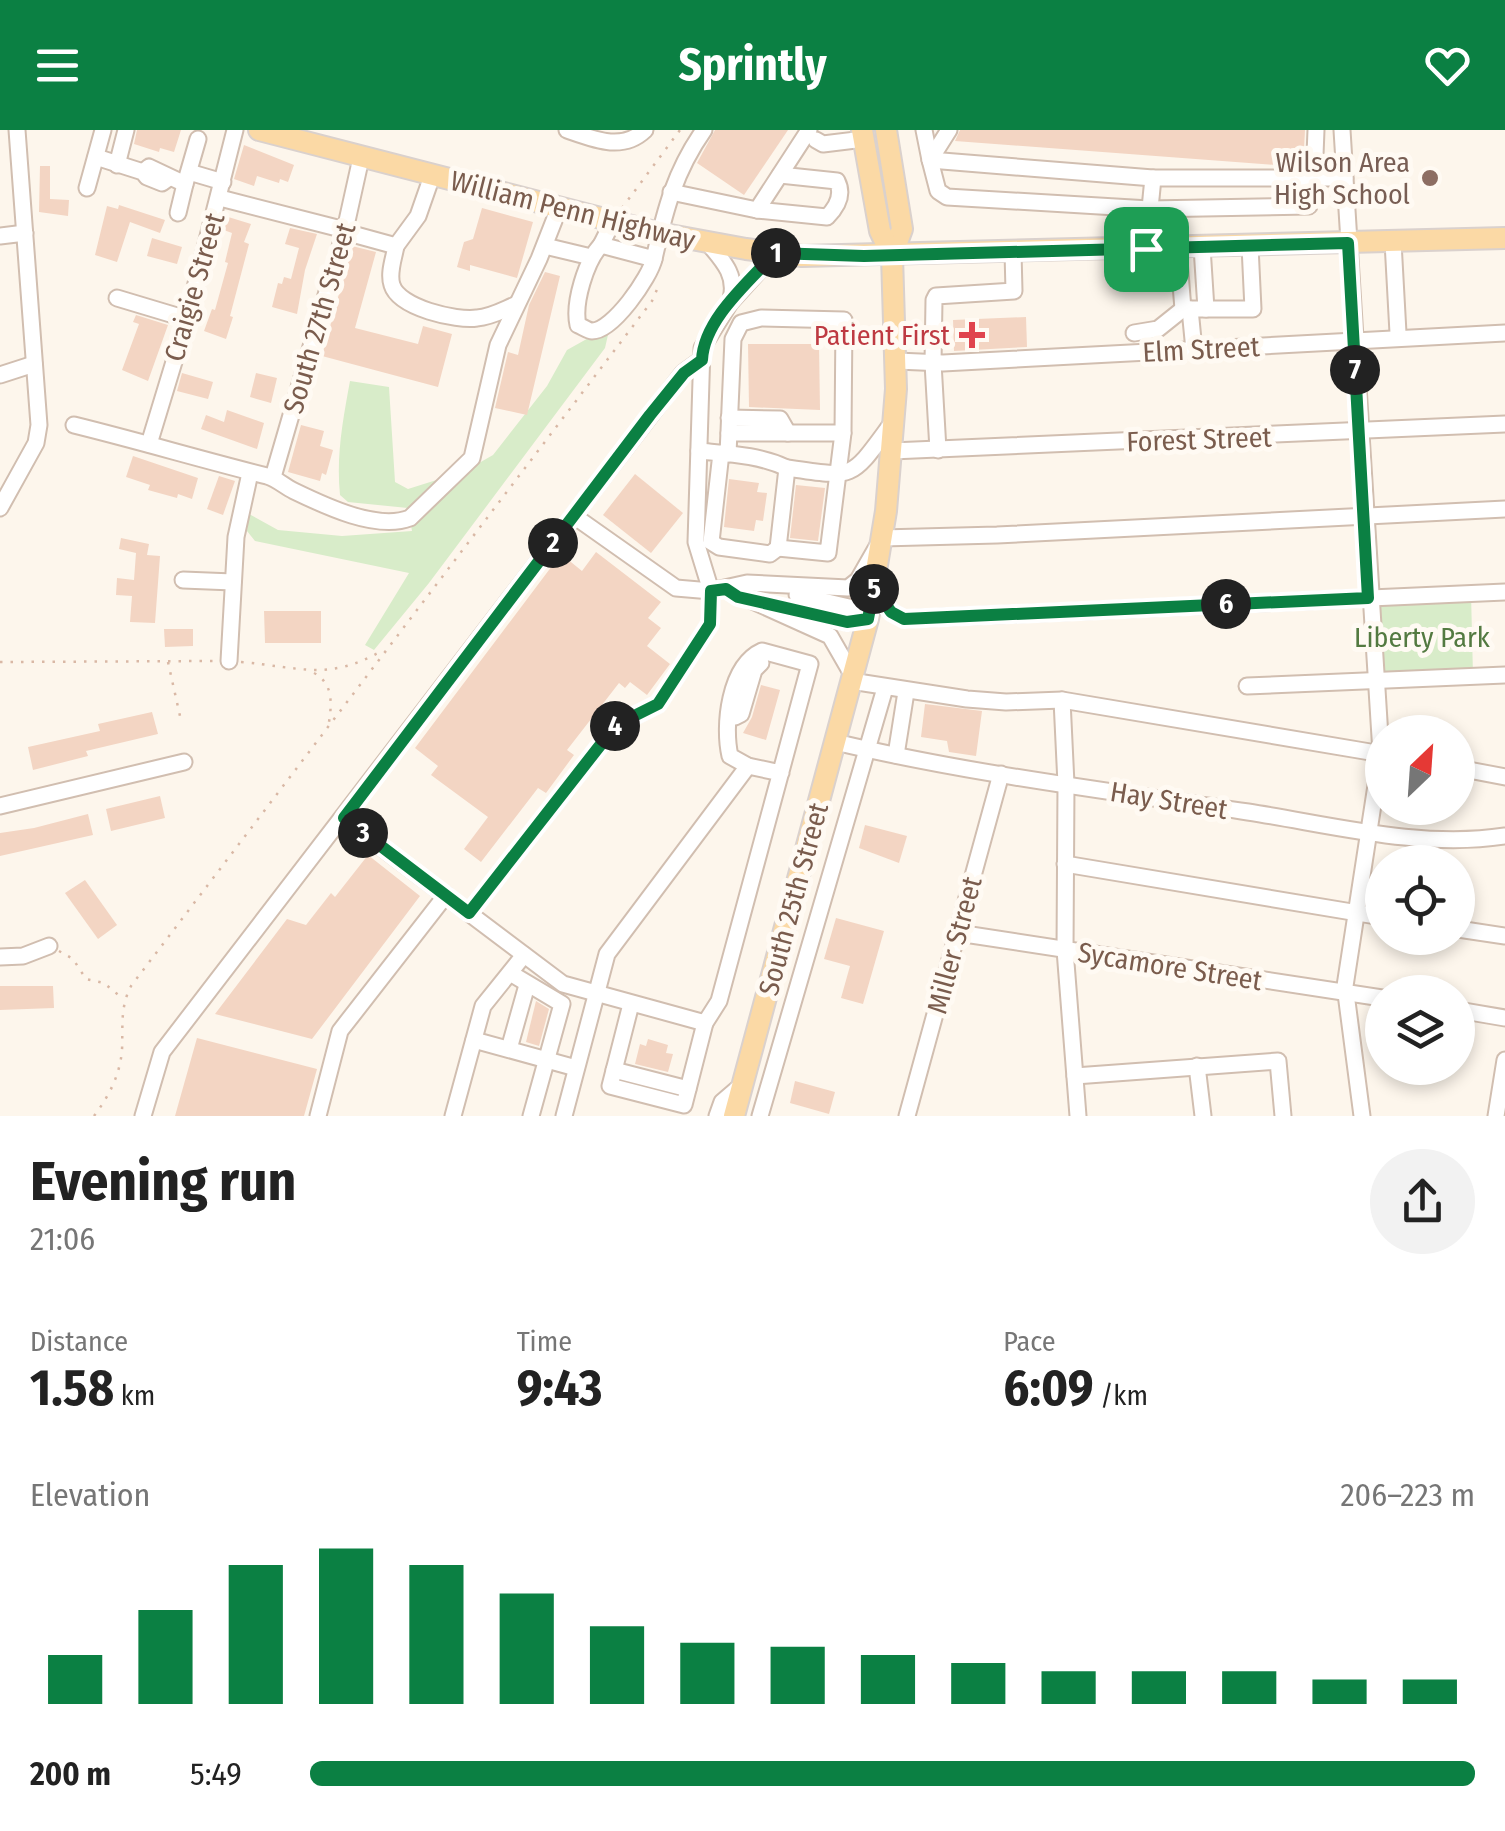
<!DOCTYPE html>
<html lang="en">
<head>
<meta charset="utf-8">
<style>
	:root { --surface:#fff; --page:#f2f2f2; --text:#222; --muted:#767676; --accent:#0b8043 }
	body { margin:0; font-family:"Fira Sans Condensed",sans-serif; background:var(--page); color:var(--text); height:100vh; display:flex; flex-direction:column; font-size:38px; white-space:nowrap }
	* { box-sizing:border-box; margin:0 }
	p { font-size:32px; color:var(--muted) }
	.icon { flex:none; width:55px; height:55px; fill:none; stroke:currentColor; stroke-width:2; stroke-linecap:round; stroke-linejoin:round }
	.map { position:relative; height:986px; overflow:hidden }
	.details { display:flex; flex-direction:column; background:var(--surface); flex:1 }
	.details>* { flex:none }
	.needle { width:65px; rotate:25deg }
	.controls { position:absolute; left:1365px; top:585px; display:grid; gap:20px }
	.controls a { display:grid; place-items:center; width:110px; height:110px; border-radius:50%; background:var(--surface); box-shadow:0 5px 15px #0003; font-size:50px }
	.pin { position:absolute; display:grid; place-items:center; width:85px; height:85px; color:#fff; margin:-42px; border-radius:20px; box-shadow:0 5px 15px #0006 }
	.km { position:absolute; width:50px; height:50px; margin:-25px; border-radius:50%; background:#222; color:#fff; font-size:28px; line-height:50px; text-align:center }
	.round { display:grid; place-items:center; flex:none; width:105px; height:105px; border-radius:52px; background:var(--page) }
	.summary { display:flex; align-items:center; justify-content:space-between; height:170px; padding:0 30px }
	h1 { font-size:55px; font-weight:700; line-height:75px }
	.stats { display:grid; grid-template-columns:repeat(3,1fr); gap:15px; height:170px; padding:10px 30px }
	.stats div { display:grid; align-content:center }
	.stats b { font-size:50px; font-weight:700 }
	.stats small { font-size:28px; font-weight:400 }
	.stats p { font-size:28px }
	.chart { height:280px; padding:20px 30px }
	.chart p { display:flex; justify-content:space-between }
	.chart svg { width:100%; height:180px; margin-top:10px; stroke:var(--accent); stroke-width:6 }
	ul { padding:0 30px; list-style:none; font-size:32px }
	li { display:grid; grid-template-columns:160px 120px 1fr; align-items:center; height:75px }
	li i { height:25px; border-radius:12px; background:var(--accent) }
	header { display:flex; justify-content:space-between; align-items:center; height:130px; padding:0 30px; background:var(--accent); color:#fff; font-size:45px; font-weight:700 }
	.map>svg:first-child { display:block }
	.green { fill:#d8ecc9 }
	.building { fill:#f3d5c3 }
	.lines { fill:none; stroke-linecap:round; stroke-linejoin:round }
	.minor-casing { stroke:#d1beb0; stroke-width:19 }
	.major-casing { stroke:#dad1cd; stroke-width:24 }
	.path { stroke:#d9b8a5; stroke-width:2.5; stroke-dasharray:2.5 8; stroke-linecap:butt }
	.minor { stroke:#fff; stroke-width:15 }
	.major { stroke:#fbd9a5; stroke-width:20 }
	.route-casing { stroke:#fff; stroke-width:20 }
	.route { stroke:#0b8043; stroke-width:12 }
	.education-dot { fill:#8d6e63; stroke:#fffaf3; stroke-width:4 }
	.health-dot { fill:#e0444e; stroke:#fffaf3; stroke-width:4 }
	.labels { text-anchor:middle; stroke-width:10; stroke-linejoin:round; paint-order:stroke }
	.education-label { font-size:28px; fill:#785e54; stroke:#fffaf3; text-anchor:end }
	.street-label { font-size:28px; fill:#7a5c4d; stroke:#fffaf3 }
	.health-label { font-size:28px; fill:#be3a42; stroke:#fffaf3; text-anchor:end }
	.park-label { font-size:28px; fill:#537a41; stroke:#fffaf3 }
</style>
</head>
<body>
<header><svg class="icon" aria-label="menu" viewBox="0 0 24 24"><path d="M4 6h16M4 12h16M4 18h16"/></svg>Sprintly<svg class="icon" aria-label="heart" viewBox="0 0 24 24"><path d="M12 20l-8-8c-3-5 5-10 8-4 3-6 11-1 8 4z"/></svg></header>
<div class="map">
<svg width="1505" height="986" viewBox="0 0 1505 986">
	<rect width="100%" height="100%" fill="#fdf6ec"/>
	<g class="green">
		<path d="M610 196 605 218 429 453 374 520 365 515 409 443 255 411 247 401 249 384 278 400 342 406 412 401 408 378 348 372 340 365C336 326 343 289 350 251L389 257 395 352 408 359 465 341 493 325 547 256 567 220Z"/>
		<polygon points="1471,463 1473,546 1374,551 1369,468"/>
	</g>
	<g class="building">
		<polygon points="137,0 181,0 174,22 160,18 159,22 134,14"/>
		<polygon points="715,0 788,0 744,65 697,33"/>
		<polygon points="960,0 1305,0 1303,37 955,11"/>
		<polygon points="244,15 294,35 288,52 280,49 279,53 257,46 254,56 234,49"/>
		<polygon points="40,36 50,36 50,69 69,70 68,86 39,82"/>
		<polygon points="119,75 165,90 160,103 130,92 117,132 95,125 107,76 118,79"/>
		<polygon points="482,78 533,92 517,148 470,135 470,141 457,137 464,112 473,109"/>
		<polygon points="225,86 251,94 244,112 249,114 230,186 233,187 226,209 204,201 212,179 215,180 228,133 225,132 232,103 221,99"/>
		<polygon points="290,98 317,104 305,140 297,184 272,177 278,153 282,154 284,147 291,149 299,118 285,114"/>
		<polygon points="152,108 182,117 177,134 147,126"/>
		<polygon points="352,116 376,122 355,198 418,214 423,196 452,204 438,257 322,226"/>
		<polygon points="545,142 560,146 527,285 495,278 508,222 518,225 529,175"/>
		<polygon points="136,185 168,195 148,251 122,240 139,194 133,192"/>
		<polygon points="1026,187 1027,217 954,221 953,190"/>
		<polygon points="748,214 819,214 820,280 749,277"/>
		<polygon points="182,243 213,252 208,269 177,261"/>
		<polygon points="256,243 277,248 271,273 250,267"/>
		<polygon points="227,280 264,293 257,319 201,299 206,285 224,292"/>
		<polygon points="301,295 324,301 320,316 333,320 326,345 322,343 320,351 288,342"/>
		<polygon points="133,326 198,348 192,369 178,364 177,368 148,360 150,355 126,347"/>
		<polygon points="635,344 683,383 651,423 603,385"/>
		<polygon points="219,346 235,351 223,385 207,379"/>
		<polygon points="729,349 759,353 757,362 767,363 763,391 756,390 754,401 724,397"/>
		<polygon points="796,355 825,358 818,411 790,408"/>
		<polygon points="121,408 149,414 147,425 160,426 155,493 130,492 132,466 116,465 117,448 134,450 136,423 119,419"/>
		<polygon points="596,422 661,472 648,488 661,498 647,516 670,534 647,565 630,552 625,558 619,553 567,620 574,625 546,663 538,658 481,732 464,719 488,687 431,645 438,636 415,618 561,424 582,441"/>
		<polygon points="264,481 321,481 321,513 265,513"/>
		<polygon points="164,499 193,499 193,516 165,517"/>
		<polygon points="761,555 780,560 766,610 743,603 752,587"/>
		<polygon points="925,574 982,581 976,626 949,622 947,611 921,607"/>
		<polygon points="152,582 158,604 86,621 88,626 33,640 28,617 100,601 98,594"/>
		<polygon points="160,666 165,688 111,701 106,679"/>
		<polygon points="88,684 93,705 0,726 0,703 34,698"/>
		<polygon points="865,695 907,706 899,733 859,718"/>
		<polygon points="368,725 420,766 312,909 215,884 287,789 306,795 331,763 335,767"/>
		<polygon points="85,750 117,795 98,809 65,763"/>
		<polygon points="836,788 884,801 863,874 841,868 850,836 824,829"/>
		<polygon points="0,856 53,856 54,878 0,880"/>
		<polygon points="536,871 549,879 539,916 526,912"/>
		<polygon points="197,908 317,939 304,986 175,986"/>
		<polygon points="648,909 668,915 666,923 673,924 668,942 635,934 640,914 646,916"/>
		<polygon points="795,951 835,962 829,984 790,973"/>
	</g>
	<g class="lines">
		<defs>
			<g id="minor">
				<path d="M567 0C593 9 622 22 645 0"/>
				<polyline points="924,0 930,30 1153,48 1345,48"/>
				<polyline points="949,0 930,30 938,61 947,67 1149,79 1309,76 1308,50"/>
				<polyline points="1342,0 1381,623 1345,856 1362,986"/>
				<polyline points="816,10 823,14 864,9"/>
				<polyline points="96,27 143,42 147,47 162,53 169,48"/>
				<polyline points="117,35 126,0"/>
				<polyline points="143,42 149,37 185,54 198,9"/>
				<polyline points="189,42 223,52"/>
				<polyline points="1314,50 1316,0"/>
				<polyline points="87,58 103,0"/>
				<polyline points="671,62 757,80 809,0"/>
				<polyline points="220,68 345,100"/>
				<path d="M757 80 827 87C837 77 844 65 837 51L780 45"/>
				<polyline points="178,83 185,54"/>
				<path d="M613 91 601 115 654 129C665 80 675 41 704 0"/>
				<path d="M345 102 396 116C394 128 388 143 392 155 399 178 456 191 477 188 491 187 503 180 515 175"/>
				<polyline points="0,106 25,103"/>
				<polyline points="1393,112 1398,203"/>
				<path d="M708 113C723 131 737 145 731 169"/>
				<path d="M601 115C586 131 573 173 578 195 581 196 589 201 592 201 613 201 650 147 654 129"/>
				<polyline points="396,116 418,86 432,46"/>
				<polyline points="545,116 591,127"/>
				<polyline points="1202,117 1206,179"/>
				<polyline points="1178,118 1183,179 1253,179 1250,116"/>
				<polyline points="1146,119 1153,48"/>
				<polyline points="117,168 187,189"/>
				<polyline points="1190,179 1194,220"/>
				<polyline points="1134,203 1158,199 1183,179"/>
				<polyline points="897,231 943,233 1505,203"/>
				<polyline points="0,245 34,234"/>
				<polyline points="729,288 780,289 788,303"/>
				<path d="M74 295C139 311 203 330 267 346 277 349 284 356 294 361 325 376 377 401 410 388L472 328 498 215 539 129 559 78"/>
				<polyline points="729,303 843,303"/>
				<polyline points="149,314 187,189 235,0"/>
				<polyline points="938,320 933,233 934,170 936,166 1014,161 1013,122"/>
				<path d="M699 321C730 324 759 325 787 338L778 418 770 424 719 417 711 412 721 323"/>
				<polyline points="892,321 1505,294"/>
				<polyline points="728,324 733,209 741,193 761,188 844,190 843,303 828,423 778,418"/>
				<path d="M787 338C856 348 850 350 892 293"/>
				<polyline points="273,347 345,100 361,28"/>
				<polyline points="0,378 36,313 39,295 17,0"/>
				<polyline points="574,386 676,458 711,461 747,453 848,458 858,450 882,408 997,405 1505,379"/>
				<polyline points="183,450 233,452"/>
				<polyline points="875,457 891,482 904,489 1505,462"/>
				<polyline points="726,459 830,506 853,546"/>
				<polyline points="797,465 849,477 868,489"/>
				<polyline points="787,478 847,492 868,489"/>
				<polyline points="229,531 236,407 250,343"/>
				<polyline points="851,551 967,569 1006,572 1062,570 1382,624"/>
				<polyline points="1247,556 1505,545"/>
				<polyline points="1062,570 1066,654 1065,820 1078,986"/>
				<polyline points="729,585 735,587 741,584 754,540 761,533"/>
				<path d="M835 612C970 644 1110 661 1248 682 1332 695 1421 719 1505 706"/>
				<polyline points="896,625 906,562"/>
				<polyline points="1458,638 1505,647"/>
				<polyline points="0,676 184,632"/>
				<path d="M344 689 563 854 705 893 719 871 810 534 762 521C729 536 723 596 730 626L748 636 781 643"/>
				<polyline points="1065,734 1382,787"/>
				<polyline points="469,783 616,595 658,574 710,494 711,461 696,412 702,218 730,173 775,123"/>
				<polyline points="1458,799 1505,806"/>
				<polyline points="958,803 1382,868"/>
				<polyline points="0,827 23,826 49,816"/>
				<polyline points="510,843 562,874 531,986"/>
				<polyline points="631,874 610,956 684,975 705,893"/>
				<polyline points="1458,880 1505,888"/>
				<polyline points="474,910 576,938"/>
				<polyline points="509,919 527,855"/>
				<polyline points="1197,936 1203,986"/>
				<polyline points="614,940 688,959"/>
				<polyline points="1075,946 1278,931 1283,986"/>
				<polyline points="143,986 162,922 683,243 701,230"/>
				<polyline points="318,986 340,901 446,765"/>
				<polyline points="453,986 483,876 524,825"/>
				<polyline points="564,986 607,824 748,636"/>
				<polyline points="717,986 722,972 743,954"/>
				<polyline points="760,986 885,558"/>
				<polyline points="907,986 1001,644"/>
				<polyline points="1496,986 1505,930"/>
			</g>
			<g id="major">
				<polyline points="259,0 659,103 746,119 802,126 1505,108"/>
				<polyline points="886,0 902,99 892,126"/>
				<polyline points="734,986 868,489 886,381 896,259 892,126 880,101 862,0"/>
			</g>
		</defs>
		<use href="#minor" class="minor-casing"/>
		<use href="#major" class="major-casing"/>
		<g class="path">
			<polyline points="622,78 680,0"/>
			<polyline points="0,532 213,531"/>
			<polyline points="168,532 180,586"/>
			<path d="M241 532C300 537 329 552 383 520"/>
			<path d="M314 543C333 553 332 573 329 592"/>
			<polyline points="59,821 73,829 86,849 104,853 122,868"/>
			<path d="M94 986C109 966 120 945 122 920 123 896 120 877 131 856L652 171 659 155"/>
		</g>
		<use href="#minor" class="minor"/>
		<use href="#major" class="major"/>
	</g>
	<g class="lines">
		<defs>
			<path id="route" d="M1348 113 1368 468 904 489 891 482 874 457 868 489 847 492 738 467 726 459 711 461 710 494 658 574 616 595 469 783 344 688 650 285 684 243 702 230C704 189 749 152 775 123L864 126Z"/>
		</defs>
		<use href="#route" class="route-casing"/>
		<use href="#route" class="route"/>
	</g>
	<circle class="education-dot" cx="1430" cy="48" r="10"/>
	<path class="health-dot" d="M967 190h10v10h10v10h-10v10h-10v-10h-10v-10h10z"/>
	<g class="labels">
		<g class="education-label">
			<text x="1410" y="42">Wilson Area<tspan x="1410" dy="32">High School</tspan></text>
		</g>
		<g class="street-label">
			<text transform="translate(573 80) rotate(14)" y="10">William Penn Highway</text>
			<text transform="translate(194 157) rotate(-74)" y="10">Craigie Street</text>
			<text transform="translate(319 188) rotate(-74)" y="10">South 27th Street</text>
			<text transform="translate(1201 219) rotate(-3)" y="10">Elm Street</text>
			<text transform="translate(1199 309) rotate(-2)" y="10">Forest Street</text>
			<text transform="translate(1169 670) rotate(9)" y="10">Hay Street</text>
			<text transform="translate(793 769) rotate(-75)" y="10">South 25th Street</text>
			<text transform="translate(954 815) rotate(-75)" y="10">Miller Street</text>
			<text transform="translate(1170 836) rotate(9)" y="10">Sycamore Street</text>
		</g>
		<g class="health-label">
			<text x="950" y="215">Patient First</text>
		</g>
		<g class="park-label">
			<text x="1422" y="517">Liberty Park</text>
		</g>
	</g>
</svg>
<div class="controls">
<a><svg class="needle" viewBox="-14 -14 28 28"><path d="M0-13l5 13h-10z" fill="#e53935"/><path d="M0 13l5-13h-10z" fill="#767676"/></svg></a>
<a><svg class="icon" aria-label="locate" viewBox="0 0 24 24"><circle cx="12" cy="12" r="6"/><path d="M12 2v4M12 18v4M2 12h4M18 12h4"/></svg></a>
<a><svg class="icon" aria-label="layers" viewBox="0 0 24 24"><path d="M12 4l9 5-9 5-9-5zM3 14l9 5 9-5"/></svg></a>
</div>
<div class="pin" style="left:1146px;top:119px;background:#1e9e55"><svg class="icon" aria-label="arrive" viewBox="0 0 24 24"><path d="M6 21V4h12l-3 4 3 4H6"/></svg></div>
<b class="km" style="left:776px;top:123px">1</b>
<b class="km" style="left:553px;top:413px">2</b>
<b class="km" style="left:363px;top:703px">3</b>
<b class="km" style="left:615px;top:596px">4</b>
<b class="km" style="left:874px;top:459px">5</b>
<b class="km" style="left:1226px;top:474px">6</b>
<b class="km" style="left:1355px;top:240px">7</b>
</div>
<section class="details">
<div class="summary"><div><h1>Evening run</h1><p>21:06</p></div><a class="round"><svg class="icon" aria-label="share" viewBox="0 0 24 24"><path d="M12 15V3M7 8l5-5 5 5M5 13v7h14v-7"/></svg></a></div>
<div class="stats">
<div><p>Distance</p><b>1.58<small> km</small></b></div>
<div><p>Time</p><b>9:43</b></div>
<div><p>Pace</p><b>6:09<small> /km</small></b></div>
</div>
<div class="chart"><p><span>Elevation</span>206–223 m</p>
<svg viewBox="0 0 160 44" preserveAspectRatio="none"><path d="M5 44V32M15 44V21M25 44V10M35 44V6M45 44V10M55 44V17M65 44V25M75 44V29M85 44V30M95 44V32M105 44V34M115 44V36M125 44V36M135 44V36M145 44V38M155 44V38"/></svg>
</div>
<ul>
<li><b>200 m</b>5:49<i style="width:100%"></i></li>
</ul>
</section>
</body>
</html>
